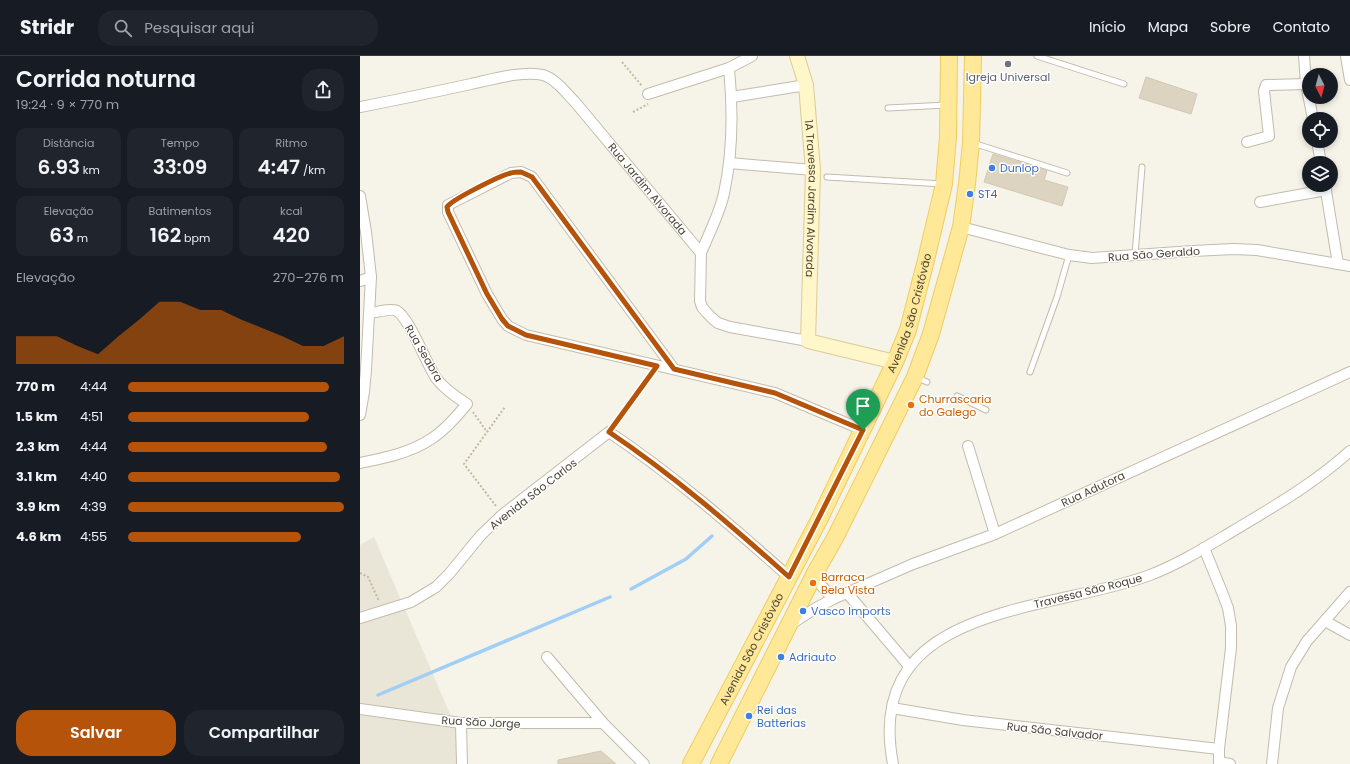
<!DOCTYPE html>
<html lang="pt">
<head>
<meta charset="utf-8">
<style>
	:root { --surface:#171b24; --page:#20242c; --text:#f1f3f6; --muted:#9ea1a6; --line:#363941; --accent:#b45309 }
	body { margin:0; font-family:Poppins,sans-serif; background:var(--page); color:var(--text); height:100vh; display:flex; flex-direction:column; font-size:15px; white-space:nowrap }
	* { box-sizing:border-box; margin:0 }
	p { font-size:13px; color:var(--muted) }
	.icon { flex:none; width:22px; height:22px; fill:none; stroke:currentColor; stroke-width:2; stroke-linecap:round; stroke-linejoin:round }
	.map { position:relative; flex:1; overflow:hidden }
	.panel { display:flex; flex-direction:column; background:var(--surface); width:360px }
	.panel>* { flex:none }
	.needle { width:26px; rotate:174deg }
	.controls { position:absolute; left:942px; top:12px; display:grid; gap:8px }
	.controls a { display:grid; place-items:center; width:36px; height:36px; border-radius:50%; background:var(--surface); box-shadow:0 2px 6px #0003; font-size:20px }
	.pin { position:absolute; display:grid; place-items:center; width:34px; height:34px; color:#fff; margin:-41px -17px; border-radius:50% 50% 50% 0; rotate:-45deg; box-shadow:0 0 4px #0007 }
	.pin .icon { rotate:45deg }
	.round { display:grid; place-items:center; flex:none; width:42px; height:42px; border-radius:16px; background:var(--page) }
	.overview { display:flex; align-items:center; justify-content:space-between; height:68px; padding:0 16px }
	h1 { font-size:22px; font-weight:600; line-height:30px }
	.figures { display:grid; grid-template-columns:repeat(3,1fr); gap:6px; height:68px; padding:4px 16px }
	.figures div { display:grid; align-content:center; border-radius:10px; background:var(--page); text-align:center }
	.figures b { font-size:20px; font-weight:600 }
	.figures small { font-size:11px; font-weight:400 }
	.figures p { font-size:11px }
	.chart { height:112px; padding:8px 16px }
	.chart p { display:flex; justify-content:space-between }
	.chart svg { width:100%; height:72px; margin-top:4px; fill:var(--accent); opacity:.7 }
	.button { display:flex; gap:8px; margin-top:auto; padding:8px 16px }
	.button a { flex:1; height:46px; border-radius:16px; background:var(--accent); color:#fff; font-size:16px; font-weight:600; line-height:46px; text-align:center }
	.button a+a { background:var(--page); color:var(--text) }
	ul { padding:0 16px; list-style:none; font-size:13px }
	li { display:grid; grid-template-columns:64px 48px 1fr; align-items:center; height:30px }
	li i { height:10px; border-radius:5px; background:var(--accent) }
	header { display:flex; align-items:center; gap:24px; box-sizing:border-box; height:56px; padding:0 20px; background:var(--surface); border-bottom:1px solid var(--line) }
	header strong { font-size:19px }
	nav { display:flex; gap:22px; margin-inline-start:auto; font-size:14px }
	.search { width:280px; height:36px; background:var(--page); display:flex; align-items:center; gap:10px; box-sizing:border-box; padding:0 14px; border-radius:16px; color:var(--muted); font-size:15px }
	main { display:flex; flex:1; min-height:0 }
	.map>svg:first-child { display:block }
	.residential { fill:#eae6d7 }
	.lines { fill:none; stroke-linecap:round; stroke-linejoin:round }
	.stream { stroke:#a1cef7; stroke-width:3.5 }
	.building { fill:#dcd3c0; stroke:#d4c9b0 }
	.lane-casing { stroke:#c3bcab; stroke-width:7 }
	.street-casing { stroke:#c3bcab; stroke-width:12 }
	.secondary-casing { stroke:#dacc95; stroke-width:16 }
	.primary-casing { stroke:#efcd5e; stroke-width:18 }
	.path { stroke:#c6b99a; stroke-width:2; stroke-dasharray:2 2; stroke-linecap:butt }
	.lane { stroke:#fff; stroke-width:5 }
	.street { stroke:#fff; stroke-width:10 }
	.secondary { stroke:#fff6ca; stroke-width:14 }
	.primary { stroke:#ffe999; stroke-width:16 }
	.route-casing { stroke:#fff; stroke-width:8 }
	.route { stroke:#b45309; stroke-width:5 }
	.worship-dot { fill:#6b7280; stroke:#fff; stroke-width:1.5 }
	.shop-dot { fill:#3f7fe0; stroke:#fff; stroke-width:1.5 }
	.food-dot { fill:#e8710a; stroke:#fff; stroke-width:1.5 }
	.labels { text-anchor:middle; stroke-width:3; stroke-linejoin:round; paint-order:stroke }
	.worship-label { font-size:11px; fill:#5b616d; stroke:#fff }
	.shop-label { font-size:11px; fill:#366cbe; stroke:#fff; text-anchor:start }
	.street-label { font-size:11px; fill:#4b4436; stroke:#fff }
	.food-label { font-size:11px; fill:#c56008; stroke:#fff; text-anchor:start }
</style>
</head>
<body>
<header>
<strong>Stridr</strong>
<div class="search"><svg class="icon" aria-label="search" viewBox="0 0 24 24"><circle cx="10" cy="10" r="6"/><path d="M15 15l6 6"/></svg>Pesquisar aqui</div>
<nav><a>Início</a><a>Mapa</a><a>Sobre</a><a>Contato</a></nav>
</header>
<main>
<section class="panel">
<div class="overview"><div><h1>Corrida noturna</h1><p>19:24 · 9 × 770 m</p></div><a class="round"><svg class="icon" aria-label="share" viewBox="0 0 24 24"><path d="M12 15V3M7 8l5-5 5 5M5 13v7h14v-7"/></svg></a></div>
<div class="figures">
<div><p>Distância</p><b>6.93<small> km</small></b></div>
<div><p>Tempo</p><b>33:09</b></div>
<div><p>Ritmo</p><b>4:47<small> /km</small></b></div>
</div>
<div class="figures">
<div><p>Elevação</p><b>63<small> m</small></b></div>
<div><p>Batimentos</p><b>162<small> bpm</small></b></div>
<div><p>kcal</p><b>420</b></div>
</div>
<div class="chart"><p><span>Elevação</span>270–276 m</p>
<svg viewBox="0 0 160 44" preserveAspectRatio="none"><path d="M0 44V27L10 27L20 27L30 33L40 38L50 27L60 17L70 6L80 6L90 11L100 11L110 17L120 22L130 27L140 33L150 33L160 27V44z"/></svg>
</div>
<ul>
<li><b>770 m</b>4:44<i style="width:93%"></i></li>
<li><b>1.5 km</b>4:51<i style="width:84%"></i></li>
<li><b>2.3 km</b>4:44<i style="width:92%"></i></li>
<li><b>3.1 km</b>4:40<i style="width:98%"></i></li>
<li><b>3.9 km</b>4:39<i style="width:100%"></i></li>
<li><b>4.6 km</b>4:55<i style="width:80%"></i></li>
</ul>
<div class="button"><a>Salvar</a><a>Compartilhar</a></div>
</section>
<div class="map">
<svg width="990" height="708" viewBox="0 0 990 708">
	<rect width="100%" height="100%" fill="#f6f3e9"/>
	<polygon class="residential" points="14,481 96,672 97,708 0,708 0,489"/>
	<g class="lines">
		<g class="stream">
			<polyline points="271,533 326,503 352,480"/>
			<polyline points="18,639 250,541"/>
		</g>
	</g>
	<g class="building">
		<polygon points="786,21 837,38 831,58 779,42"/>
		<polygon points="633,98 687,115 684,124 708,131 702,150 624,126"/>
		<polygon points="241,695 256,708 198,708 198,704"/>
	</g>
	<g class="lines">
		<defs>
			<g id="lane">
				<polyline points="677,0 764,28"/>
				<polyline points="528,52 587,49"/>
				<polyline points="613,87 707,117"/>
				<polyline points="467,121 583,128"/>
				<polyline points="775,199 782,111"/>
				<polyline points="670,316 697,241 709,199"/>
				<polyline points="558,322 567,326"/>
				<polyline points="597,340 626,354"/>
			</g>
			<g id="street">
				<polyline points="944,0 946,28 953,63"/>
				<polyline points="986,0 990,24"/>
				<polyline points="288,38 369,12 392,0"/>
				<polyline points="372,41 446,29"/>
				<path id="s1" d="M0 51C37 44 74 36 111 28 129 24 164 14 183 19 196 23 206 37 215 46L341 197 340 245 342 251 347 257 353 263 358 267 370 271 448 285"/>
				<polyline points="957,85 961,107"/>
				<polyline points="887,86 909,80 904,35 906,29 946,28"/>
				<polyline points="369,107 453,114"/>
				<polyline points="965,129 978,208"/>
				<polyline points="0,140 6,176 11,221 6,314 4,336 0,359"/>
				<polyline points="900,146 966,134"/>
				<polyline points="601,171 709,199 732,202 833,195 873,193 897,194 990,210"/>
				<path d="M341 197C349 177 360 157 364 137 373 96 373 53 369 12"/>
				<polyline points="0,225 11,221"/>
				<polyline points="314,313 172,121 161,116 151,117 88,149 88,156 127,238 142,263 148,270 166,279 415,337 503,374"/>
				<polyline points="608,390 635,478"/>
				<path d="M0 407C24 402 50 397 71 383 85 374 96 361 107 348 96 341 84 333 76 322 66 307 50 263 37 255 33 252 16 256 10 257"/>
				<polyline points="844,492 862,536 868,552 871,570 871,592 859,693 859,708"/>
				<polyline points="455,517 461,529 473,543"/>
				<polyline points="488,538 549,610"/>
				<path d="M0 562 51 546 76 531 89 518 121 479 142 459 249 376C313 419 372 470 429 521"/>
				<polyline points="965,565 990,579"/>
				<polyline points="431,568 456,552 473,543 553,508 635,478 990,316"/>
				<polyline points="187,601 243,667 284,708"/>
				<polyline points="532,652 603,664 859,693"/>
				<polyline points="0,653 101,667 243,667"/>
				<polyline points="101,667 102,708"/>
				<polyline points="859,706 870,708"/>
				<path d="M533 708C502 547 690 557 790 519 819 508 846 491 873 475 913 451 955 427 990 395"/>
				<polyline points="912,708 918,652 931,611 947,585 990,536"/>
			</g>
			<g id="secondary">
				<path id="s2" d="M437 0 446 29 453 114 448 285 535 306"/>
			</g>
			<g id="primary">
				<path id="s3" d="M331 708 459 464 535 306 548 274 565 208 584 128 588 81 589 0"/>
				<polyline points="359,708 455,517 475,482 555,321 571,278 601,171 607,128 611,87 613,0"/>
			</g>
		</defs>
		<use href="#lane" class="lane-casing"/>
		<use href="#street" class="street-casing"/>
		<use href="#secondary" class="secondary-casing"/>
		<use href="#primary" class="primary-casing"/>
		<g class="path">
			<polyline points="262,6 282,30"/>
			<polyline points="273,56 288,48"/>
			<polyline points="113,356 127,376"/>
			<polyline points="254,369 291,319"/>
			<polyline points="136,450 104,408 145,351"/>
			<polyline points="0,517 8,521 19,545"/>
		</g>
		<use href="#lane" class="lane"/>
		<use href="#street" class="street"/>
		<use href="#secondary" class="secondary"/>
		<use href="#primary" class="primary"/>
	</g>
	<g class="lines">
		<defs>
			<path id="route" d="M161 116 172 121 314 313 415 337 503 374 429 521C372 470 313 419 249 376L297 310 166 279 148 270 142 263 127 238 88 156 87 151C91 144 141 119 151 117 154 116 158 116 161 116Z"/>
		</defs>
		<use href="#route" class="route-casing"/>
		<use href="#route" class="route"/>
	</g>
	<circle class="worship-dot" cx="648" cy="8" r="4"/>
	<g class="shop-dot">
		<circle cx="632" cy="112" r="4"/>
		<circle cx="610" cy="138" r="4"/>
		<circle cx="443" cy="555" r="4"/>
		<circle cx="421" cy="601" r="4"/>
		<circle cx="389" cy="660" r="4"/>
	</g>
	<g class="food-dot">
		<circle cx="551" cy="349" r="4"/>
		<circle cx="453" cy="527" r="4"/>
	</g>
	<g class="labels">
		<g class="worship-label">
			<text x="648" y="25">Igreja Universal</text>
		</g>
		<g class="shop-label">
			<text x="640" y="116">Dunlop</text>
			<text x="618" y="142">ST4</text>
			<text x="451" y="559">Vasco Imports</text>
			<text x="429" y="605">Adriauto</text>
			<text x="397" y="658">Rei das<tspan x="397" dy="13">Batterias</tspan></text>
		</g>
		<g class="street-label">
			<text dy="4" stroke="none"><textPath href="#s1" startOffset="342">Rua Jardim Alvorada</textPath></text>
			<text dy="4" stroke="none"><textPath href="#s2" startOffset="144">1A Travessa Jardim Alvorada</textPath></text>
			<text transform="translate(794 198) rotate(-4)" y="4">Rua São Geraldo</text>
			<text dy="4" stroke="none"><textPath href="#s3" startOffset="502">Avenida São Cristóvão</textPath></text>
			<text transform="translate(64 297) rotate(60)" y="4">Rua Seabra</text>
			<text transform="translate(733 433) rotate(-25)" y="4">Rua Adutora</text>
			<text transform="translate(173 438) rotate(-38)" y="4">Avenida São Carlos</text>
			<text transform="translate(728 535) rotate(-14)" y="4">Travessa São Roque</text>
			<text dy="4" stroke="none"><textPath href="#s3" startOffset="130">Avenida São Cristóvão</textPath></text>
			<text transform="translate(121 666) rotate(3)" y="4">Rua São Jorge</text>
			<text transform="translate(695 675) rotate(6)" y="4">Rua São Salvador</text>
		</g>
		<g class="food-label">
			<text x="559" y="347">Churrascaria<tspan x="559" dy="13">do Galego</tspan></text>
			<text x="461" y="525">Barraca<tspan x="461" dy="13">Bela Vista</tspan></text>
		</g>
	</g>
</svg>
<div class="controls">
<a><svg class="needle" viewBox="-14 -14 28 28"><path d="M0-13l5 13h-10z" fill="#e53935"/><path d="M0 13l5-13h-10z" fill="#9ea1a6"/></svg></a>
<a><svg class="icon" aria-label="locate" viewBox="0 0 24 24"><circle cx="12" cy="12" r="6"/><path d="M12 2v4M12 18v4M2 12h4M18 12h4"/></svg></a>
<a><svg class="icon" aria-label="layers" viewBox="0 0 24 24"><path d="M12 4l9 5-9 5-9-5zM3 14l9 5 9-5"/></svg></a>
</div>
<div class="pin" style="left:503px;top:374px;background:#1e9e55"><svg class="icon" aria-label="arrive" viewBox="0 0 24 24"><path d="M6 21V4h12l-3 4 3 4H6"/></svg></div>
</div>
</main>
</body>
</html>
